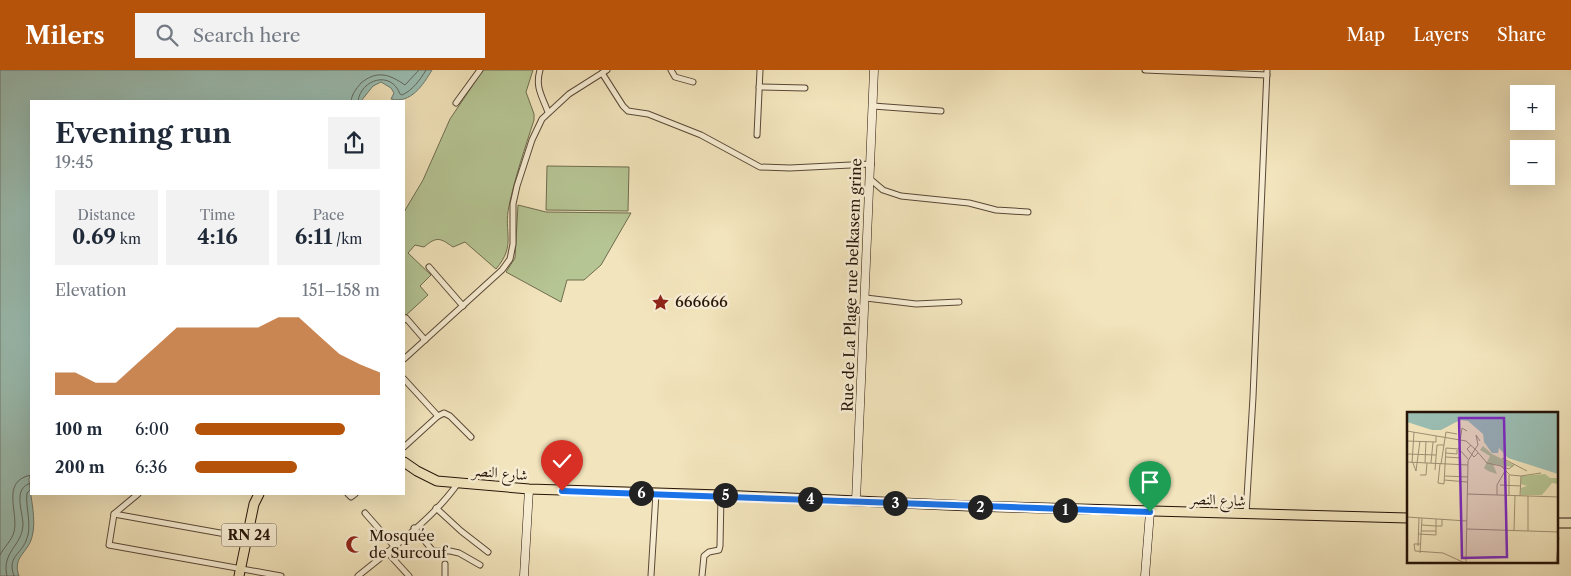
<!DOCTYPE html>
<html lang="en">
<head>
<meta charset="utf-8">
<style>
	:root { --surface:#fff; --page:#f2f2f3; --text:#1f2937; --muted:#747a83; --accent:#b45309 }
	body { margin:0; font-family:"Libre Caslon Text",Amiri,serif; background:var(--page); color:var(--text); height:100vh; display:flex; flex-direction:column; font-size:19px; white-space:nowrap }
	* { box-sizing:border-box; margin:0 }
	p { font-size:16px; color:var(--muted) }
	.icon { flex:none; width:28px; height:28px; fill:none; stroke:currentColor; stroke-width:2; stroke-linecap:round; stroke-linejoin:round }
	.map { position:relative; flex:1; overflow:hidden }
	.sheet { position:absolute; left:30px; top:30px; width:375px; height:395px; display:flex; flex-direction:column; background:var(--surface); border-radius:0px; box-shadow:0 5px 20px #0002 }
	.sheet>* { flex:none }
	.controls { position:absolute; left:1510px; top:15px; display:grid; gap:10px }
	.controls a { display:grid; place-items:center; width:45px; height:45px; border-radius:0px; background:var(--surface); box-shadow:0 5px 20px #0002; font-size:25px }
	.pin { position:absolute; display:grid; place-items:center; width:42px; height:42px; color:#fff; margin:-51px -21px; border-radius:50% 50% 50% 0; rotate:-45deg; box-shadow:0 0 5px #0007 }
	.pin .icon { rotate:45deg }
	.km { position:absolute; width:25px; height:25px; margin:-12px; border-radius:50%; background:#222; color:#fff; font-size:14px; line-height:25px; text-align:center }
	.round { display:grid; place-items:center; flex:none; width:52px; height:52px; border-radius:0px; background:var(--page) }
	.summary { display:flex; align-items:center; justify-content:space-between; height:85px; padding:0 25px }
	h1 { font-size:28px; font-weight:700; line-height:38px }
	.metrics { display:grid; grid-template-columns:repeat(3,1fr); gap:8px; height:85px; padding:5px 25px }
	.metrics div { display:grid; align-content:center; border-radius:0px; background:var(--page); text-align:center }
	.metrics b { font-size:21px; font-weight:700 }
	.metrics small { font-size:14px; font-weight:400 }
	.metrics p { font-size:14px }
	.chart { height:140px; padding:10px 25px }
	.chart p { display:flex; justify-content:space-between }
	.chart svg { width:100%; height:90px; margin-top:5px; fill:var(--accent); opacity:.7 }
	ul { padding:0 25px; list-style:none; font-size:16px }
	li { display:grid; grid-template-columns:80px 60px 1fr; align-items:center; height:38px }
	li i { height:12px; border-radius:6px; background:var(--accent) }
	header { display:flex; align-items:center; gap:30px; box-sizing:border-box; height:70px; padding:0 25px; background:var(--accent); color:#fff }
	header strong { font-size:24px }
	nav { display:flex; gap:28px; margin-inline-start:auto; font-size:18px }
	.search { width:350px; height:45px; background:var(--page); display:flex; align-items:center; gap:12px; box-sizing:border-box; padding:0 18px; border-radius:0px; color:var(--muted); font-size:19px }
	.map>svg:first-child { display:block }
	.green { fill:#b6c594; stroke:#6e6c4e }
	.water { fill:#9bbeb3; stroke:#6c7a6f }
	.lines { fill:none; stroke-linecap:round; stroke-linejoin:round }
	.shore { stroke:#60695e; stroke-width:1 }
	.street-casing { stroke:#594836; stroke-width:7 }
	.secondary-casing { stroke:#261409; stroke-width:9 }
	.primary-casing { stroke:#261409; stroke-width:11 }
	.street { stroke:#f7edd3; stroke-width:5 }
	.secondary { stroke:#f7edd3; stroke-width:8 }
	.primary { stroke:#f2e4bc; stroke-width:9 }
	.route-casing { stroke:#fff; stroke-width:10 }
	.route { stroke:#1a73e8; stroke-width:6 }
	.labels { text-anchor:middle; stroke-width:5; stroke-linejoin:round; paint-order:stroke }
	.shield { fill:#f7edd3; stroke:#655546; stroke-width:1 }
	.shield-label { font-size:14px; font-weight:bold; fill:#261409 }
	.street-label { font-size:15px; fill:#261409; stroke:#f7edd3 }
	.poi-label { font-size:15px; fill:#261409; stroke:#f7edd3; text-anchor:start }
	.inset-road { fill:none; stroke:#a09174; stroke-width:1 }
	.view { fill:#7b2cbf; fill-opacity:0.15; stroke:#7b2cbf; stroke-width:2.5 }
	.inset-edge { fill:none; stroke:#261409; stroke-width:2.5 }
</style>
</head>
<body>
<header>
<strong>Milers</strong>
<div class="search"><svg class="icon" aria-label="search" viewBox="0 0 24 24"><circle cx="10" cy="10" r="6"/><path d="M15 15l6 6"/></svg>Search here</div>
<nav><a>Map</a><a>Layers</a><a>Share</a></nav>
</header>
<div class="map">
<svg width="1571" height="506" viewBox="0 0 1571 506">
	<rect width="100%" height="100%" fill="#f2e4bc"/>
	<filter id="stains"><feTurbulence type="fractalNoise" baseFrequency=".004" numOctaves="4"/><feColorMatrix values="0 0 0 0 .2 0 0 0 0 .09 0 0 0 0 .02 0 0 0 .5 -.17"/></filter>
	<radialGradient id="worn" r=".72"><stop offset=".6" stop-color="#630" stop-opacity="0"/><stop offset="1" stop-color="#630" stop-opacity=".3"/></radialGradient>
	<g class="green">
		<path d="M483 0H533L526 22 534 44V50C525 78 515 107 509 136 503 163 517 174 496 199L465 172 453 177C440 168 437 166 424 177L415 175 408 183 431 205 420 216 428 225 404 247V142L423 110 450 49Z"/>
		<polygon points="547,96 629,97 628,141 546,140"/>
		<polygon points="518,135 546,142 631,143 601,195 584,210 567,210 561,232 506,202 515,188"/>
	</g>
	<path class="water" d="M0 0H432C423 15 411 34 391 29L394 23 391 18 381 12 373 16 361 31H31V403L29 409C30 427 37 449 32 467 28 483 12 487 19 506H0Z"/>
	<g class="lines">
		<g class="shore">
			<path d="M351 31C352 24 356 19 361 13 377 0 389 4 405 15L419 0"/>
			<path d="M358 31C361 9 391 0 400 24L402 25C413 20 420 10 426 0"/>
			<path d="M0 485C4 477 12 470 14 462 19 442 0 411 31 405"/>
			<path d="M7 506C1 482 22 476 23 455 23 441 12 418 31 413"/>
			<path d="M14 506C7 487 20 485 26 471 33 455 25 439 27 423L31 419"/>
		</g>
		<defs>
			<g id="street">
				<path d="M540 0C535 17 542 26 548 42"/>
				<polyline points="671,0 675,7 693,12"/>
				<polyline points="1145,0 1267,5"/>
				<polyline points="602,3 623,36 628,41 648,44 701,65 760,97 790,98 871,94"/>
				<polyline points="759,17 805,18"/>
				<polyline points="456,33 480,0"/>
				<polyline points="873,36 941,41"/>
				<polyline points="757,65 760,0"/>
				<polyline points="870,109 883,120 901,126 969,133 996,140 1028,142"/>
				<polyline points="429,197 463,236"/>
				<polyline points="866,228 916,234 959,232"/>
				<polyline points="404,250 406,248 425,270"/>
				<polyline points="404,289 502,200 510,189 513,174 513,134 517,116 532,70 542,49 569,24 607,0"/>
				<polyline points="404,309 438,346 404,377"/>
				<polyline points="438,346 444,343 450,346 471,367"/>
				<polyline points="138,424 114,444 109,475 281,506"/>
				<polyline points="348,424 351,427 355,424"/>
				<polyline points="436,438 461,461 488,482"/>
				<polyline points="365,443 394,476"/>
				<polyline points="114,444 248,468"/>
				<polyline points="1246,444 1253,327 1267,0"/>
				<polyline points="414,458 433,481 450,481 459,483 480,495"/>
				<polyline points="387,482 409,506"/>
				<path d="M358 506C391 479 434 448 458 413"/>
				<polyline points="445,506 445,494"/>
				<polyline points="651,506 656,423"/>
				<polyline points="702,506 704,486 709,482 719,480 720,476 721,425"/>
			</g>
			<g id="secondary">
				<polyline points="856,431 874,0"/>
				<polyline points="524,506 529,419"/>
				<polyline points="1145,506 1150,442"/>
			</g>
			<g id="primary">
				<polyline points="404,392 417,401 437,411 529,419 721,425 970,436 1408,448"/>
				<polyline points="1557,453 1571,453"/>
				<polyline points="239,506 254,434 259,424"/>
			</g>
		</defs>
		<use href="#street" class="street-casing"/>
		<use href="#secondary" class="secondary-casing"/>
		<use href="#primary" class="primary-casing"/>
		<use href="#street" class="street"/>
		<use href="#secondary" class="secondary"/>
		<use href="#primary" class="primary"/>
	</g>
	<g class="lines">
		<defs>
			<polyline id="route" points="562,421 1150,442"/>
		</defs>
		<use href="#route" class="route-casing"/>
		<use href="#route" class="route"/>
	</g>
	<defs>
		<symbol id="sight-bare" viewBox="-9 -9 18 18"><path d="M0-6L1.8-2.2L6-1.7L2.9 1.2L3.7 5.4L0 3.3L-3.7 5.4L-2.9 1.2L-6-1.7L-1.8-2.2Z" fill="#8f2418" stroke="#f7edd3" stroke-width="2.5" paint-order="stroke"/></symbol>
		<symbol id="mosque-bare" viewBox="-9 -9 18 18"><path d="M3.5-4.9A6 6 0 1 0 3.5 4.9A5 5 0 1 1 3.5-4.9Z" fill="#8f2418" stroke="#f7edd3" stroke-width="2.5" paint-order="stroke"/></symbol>
	</defs>
	<g fill-rule="evenodd">
		<use href="#sight-bare" x="648" y="220" width="25" height="25"/>
		<use href="#mosque-bare" x="342" y="462" width="25" height="25"/>
	</g>
	<g class="labels">
		<rect class="shield" x="221.5" y="453.5" width="55" height="23" rx="4"/>
		<g class="shield-label">
			<text x="249" y="470">RN 24</text>
		</g>
		<g class="street-label">
			<text transform="translate(852 215) rotate(-88)" y="5">Rue de La Plage rue belkasem grine</text>
			<text transform="translate(500 403) rotate(5)" y="5">شارع النصر</text>
			<text transform="translate(1218 430) rotate(2)" y="5">شارع النصر</text>
		</g>
		<g class="poi-label">
			<text x="675" y="237">666666</text>
			<text x="369" y="471">Mosquée<tspan x="369" dy="17">de Surcouf</tspan></text>
		</g>
	</g>
	<g transform="translate(1407 342)">
		<rect width="151" height="151" fill="#f2e4bc"/>
		<path d="M76 34 85 42 107 53 105 55 86 52 90 62 81 59 77 56 83 44 73 38ZM138 62 143 66H150L151 72 145 71 135 83H114V76L120 74 114 72V64Z" fill="#b6c594"/>
		<path d="M0 0H151V62L101 46 92 36 91 41H85L77 30 76 22 61 9 53 8 34 18H25L0 10Z" fill="#9bbeb3"/>
		<path class="inset-road" d="M0 19 59 29 68 37 61 49 59 151M60 19 55 16 52 37 61 47M0 29 29 30V24M73 29 69 23 71 33 68 37 80 51 94 54 103 63 114 64 113 84M64 33 60 37 67 45 71 41M39 41 50 42V38M0 42 29 43M39 45 54 46M95 46 120 59M0 50 61 53M5 51 7 20M6 51 9 59 13 29M18 51 19 29M24 51 26 30M33 52 31 71 37 72 39 36 52 37M34 52 39 20 50 22M94 54 102 57 108 52M28 58 30 33H37M13 63H19L20 51M38 64 61 65M114 64 134 61M37 68 60 70M93 73 114 74M60 82 152 85M90 83V73L98 59M102 83V63M0 105 60 109M15 113 29 114V107M60 117 152 120M99 118V99M29 119V114H35V107M107 119 108 84M121 119V84M11 122 29 123V119H14M14 132H7L8 139 36 141 58 151M11 134 12 106M13 141 15 106M149 151 152 125"/>
		<path class="view" d="M52 6H97L100 145 55 146Z"/>
		<rect width="151" height="151" class="inset-edge"/>
	</g>
	<rect width="100%" height="100%" filter="url(#stains)"/>
	<rect width="100%" height="100%" fill="url(#worn)"/>
</svg>
<div class="controls">
<a>+</a>
<a>−</a>
</div>
<div class="pin" style="left:1150px;top:442px;background:#1e9e55"><svg class="icon" aria-label="arrive" viewBox="0 0 24 24"><path d="M6 21V4h12l-3 4 3 4H6"/></svg></div>
<div class="pin" style="left:562px;top:421px;background:#d93025"><svg class="icon" aria-label="check" viewBox="0 0 24 24"><path d="M5 12l5 5 9-10"/></svg></div>
<b class="km" style="left:1065px;top:440px">1</b>
<b class="km" style="left:980px;top:437px">2</b>
<b class="km" style="left:895px;top:433px">3</b>
<b class="km" style="left:810px;top:429px">4</b>
<b class="km" style="left:725px;top:425px">5</b>
<b class="km" style="left:641px;top:423px">6</b>
<section class="sheet">
<div class="summary"><div><h1>Evening run</h1><p>19:45</p></div><a class="round"><svg class="icon" aria-label="share" viewBox="0 0 24 24"><path d="M12 15V3M7 8l5-5 5 5M5 13v7h14v-7"/></svg></a></div>
<div class="metrics">
<div><p>Distance</p><b>0.69<small> km</small></b></div>
<div><p>Time</p><b>4:16</b></div>
<div><p>Pace</p><b>6:11<small> /km</small></b></div>
</div>
<div class="chart"><p><span>Elevation</span>151–158 m</p>
<svg viewBox="0 0 160 44" preserveAspectRatio="none"><path d="M0 44V33L10 33L20 38L30 38L40 29L50 20L60 11L70 11L80 11L90 11L100 11L110 6L120 6L130 15L140 24L150 29L160 33V44z"/></svg>
</div>
<ul>
<li><b>100 m</b>6:00<i style="width:81%"></i></li>
<li><b>200 m</b>6:36<i style="width:55%"></i></li>
</ul>
</section>
</div>
</body>
</html>
